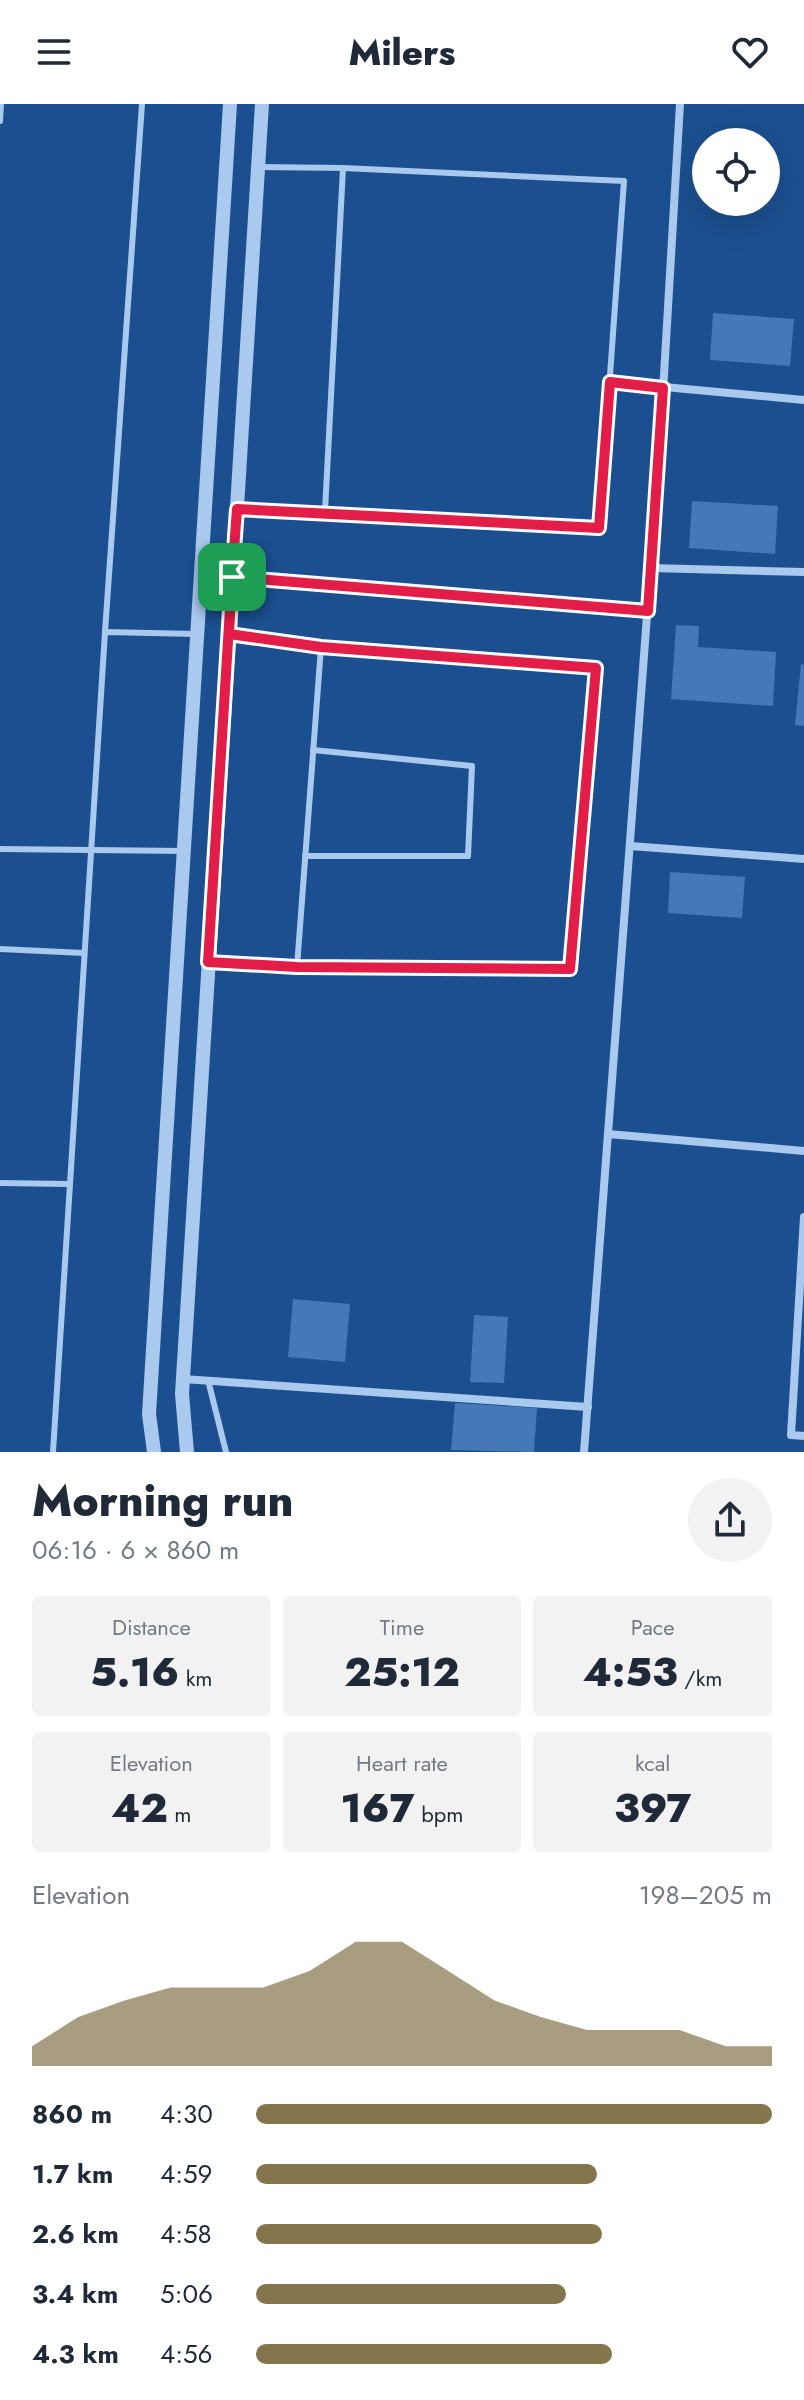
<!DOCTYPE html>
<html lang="en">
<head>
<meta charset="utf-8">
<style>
	:root { --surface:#fff; --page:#f2f2f3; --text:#1f2937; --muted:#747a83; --accent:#84754c }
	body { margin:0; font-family:Jost,sans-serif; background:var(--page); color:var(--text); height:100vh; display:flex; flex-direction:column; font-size:30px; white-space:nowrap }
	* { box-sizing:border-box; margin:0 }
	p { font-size:26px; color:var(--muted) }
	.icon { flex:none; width:44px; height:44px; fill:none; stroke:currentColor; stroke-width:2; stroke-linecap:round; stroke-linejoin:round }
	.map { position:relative; height:1348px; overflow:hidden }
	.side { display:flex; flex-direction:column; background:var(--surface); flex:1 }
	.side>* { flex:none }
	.buttons { position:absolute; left:692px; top:24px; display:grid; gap:16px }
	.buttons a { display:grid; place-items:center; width:88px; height:88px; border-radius:50%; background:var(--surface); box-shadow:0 8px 32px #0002; font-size:40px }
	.pin { position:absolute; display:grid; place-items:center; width:68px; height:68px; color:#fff; margin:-34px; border-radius:16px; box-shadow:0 4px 12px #0006 }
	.round { display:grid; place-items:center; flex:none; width:84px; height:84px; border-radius:42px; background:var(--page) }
	.head { display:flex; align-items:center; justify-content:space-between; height:136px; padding:0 32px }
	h1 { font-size:44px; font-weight:800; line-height:60px }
	.metrics { display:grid; grid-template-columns:repeat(3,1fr); gap:12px; height:136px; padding:8px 32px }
	.metrics div { display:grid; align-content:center; border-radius:8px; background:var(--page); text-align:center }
	.metrics b { font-size:40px; font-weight:800 }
	.metrics small { font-size:22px; font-weight:400 }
	.metrics p { font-size:22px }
	.chart { height:224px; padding:16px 32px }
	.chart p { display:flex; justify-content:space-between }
	.chart svg { width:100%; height:144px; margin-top:8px; fill:var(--accent); opacity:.7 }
	ul { padding:0 32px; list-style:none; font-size:26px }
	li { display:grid; grid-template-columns:128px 96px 1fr; align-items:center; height:60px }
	li i { height:20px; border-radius:10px; background:var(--accent) }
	header { display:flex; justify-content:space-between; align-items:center; height:104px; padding:0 32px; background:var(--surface); font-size:36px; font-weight:800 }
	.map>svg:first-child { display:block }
	.building { fill:#4478b7 }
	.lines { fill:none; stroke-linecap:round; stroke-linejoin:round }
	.service { stroke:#a9c9ee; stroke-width:6 }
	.minor { stroke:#a9c9ee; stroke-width:8 }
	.tertiary { stroke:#a9c9ee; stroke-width:14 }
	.route-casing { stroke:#fff; stroke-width:16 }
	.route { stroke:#e11d48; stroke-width:10 }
</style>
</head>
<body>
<header><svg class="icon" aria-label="menu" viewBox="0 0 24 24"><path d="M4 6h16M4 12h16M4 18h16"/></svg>Milers<svg class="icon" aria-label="heart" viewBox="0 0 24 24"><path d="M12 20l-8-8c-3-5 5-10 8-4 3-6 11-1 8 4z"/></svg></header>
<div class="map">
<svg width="804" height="1348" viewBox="0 0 804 1348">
	<rect width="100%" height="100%" fill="#1b4f8f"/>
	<g class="building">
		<polygon points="713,209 794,215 790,262 710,256"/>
		<polygon points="692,397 778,402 775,450 689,444"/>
		<polygon points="676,521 699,522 698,543 776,548 773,602 671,595"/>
		<polygon points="801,560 804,561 804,622 795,621"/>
		<polygon points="670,768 745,773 742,814 668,809"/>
		<polygon points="293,1195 350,1200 345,1258 288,1253"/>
		<polygon points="474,1211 508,1213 504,1279 470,1278"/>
		<polygon points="455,1299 537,1304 534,1348 451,1346"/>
	</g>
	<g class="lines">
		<g class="service">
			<polyline points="0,17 1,0"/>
			<polyline points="258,63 343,64 325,407"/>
			<polyline points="237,405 599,424 624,77 343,64"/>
			<polyline points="105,528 142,0"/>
			<polyline points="0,745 183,747"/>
			<polyline points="305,752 468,752 472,662 313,646"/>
			<polyline points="0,845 84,849"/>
			<polyline points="208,858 297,863 570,865 596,564 321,543 229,530"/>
			<polyline points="297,863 321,543"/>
			<polyline points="0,1079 67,1080"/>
			<polyline points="208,1276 226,1348"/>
			<polyline points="53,1348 105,528 196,530"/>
		</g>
		<g class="minor">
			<polyline points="610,278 804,296"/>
			<polyline points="651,464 804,468"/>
			<polyline points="200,471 648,507"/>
			<polyline points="630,742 804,755"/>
			<polyline points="608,1030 804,1047"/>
			<polyline points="804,1113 791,1331 804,1332"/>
			<polyline points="183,1275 588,1303"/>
			<polyline points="584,1348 660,339 680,0"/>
		</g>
		<g class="tertiary">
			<polyline points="154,1348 149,1310 230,0"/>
			<polyline points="187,1348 182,1290 262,0"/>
		</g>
	</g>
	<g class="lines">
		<defs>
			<polyline id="route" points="232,473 208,858 297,863 570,865 596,564 321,543 229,530 232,473 648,507 663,284 610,278 599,424 237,405 232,473"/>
		</defs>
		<use href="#route" class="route-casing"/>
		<use href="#route" class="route"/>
	</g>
</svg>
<div class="buttons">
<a><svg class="icon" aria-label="locate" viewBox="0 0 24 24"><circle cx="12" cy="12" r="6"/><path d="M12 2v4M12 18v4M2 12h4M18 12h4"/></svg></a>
</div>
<div class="pin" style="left:232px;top:473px;background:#1e9e55"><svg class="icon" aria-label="arrive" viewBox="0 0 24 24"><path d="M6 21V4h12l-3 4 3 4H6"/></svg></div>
</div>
<section class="side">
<div class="head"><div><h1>Morning run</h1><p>06:16 · 6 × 860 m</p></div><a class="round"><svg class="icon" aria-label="share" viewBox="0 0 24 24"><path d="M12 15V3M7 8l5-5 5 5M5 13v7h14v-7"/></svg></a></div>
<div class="metrics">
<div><p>Distance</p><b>5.16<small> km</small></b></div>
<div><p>Time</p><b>25:12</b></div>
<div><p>Pace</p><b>4:53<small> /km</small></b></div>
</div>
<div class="metrics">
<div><p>Elevation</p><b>42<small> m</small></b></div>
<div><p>Heart rate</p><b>167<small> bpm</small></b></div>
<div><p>kcal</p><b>397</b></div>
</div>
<div class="chart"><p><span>Elevation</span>198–205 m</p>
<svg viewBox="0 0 160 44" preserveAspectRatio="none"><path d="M0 44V38L10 29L20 24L30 20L40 20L50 20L60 15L70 6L80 6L90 15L100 24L110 29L120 33L130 33L140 33L150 38L160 38V44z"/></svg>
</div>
<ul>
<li><b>860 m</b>4:30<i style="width:100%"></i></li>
<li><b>1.7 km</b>4:59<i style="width:66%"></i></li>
<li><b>2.6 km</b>4:58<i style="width:67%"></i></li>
<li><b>3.4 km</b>5:06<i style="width:60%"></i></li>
<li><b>4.3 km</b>4:56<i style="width:69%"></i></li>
</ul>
</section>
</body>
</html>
